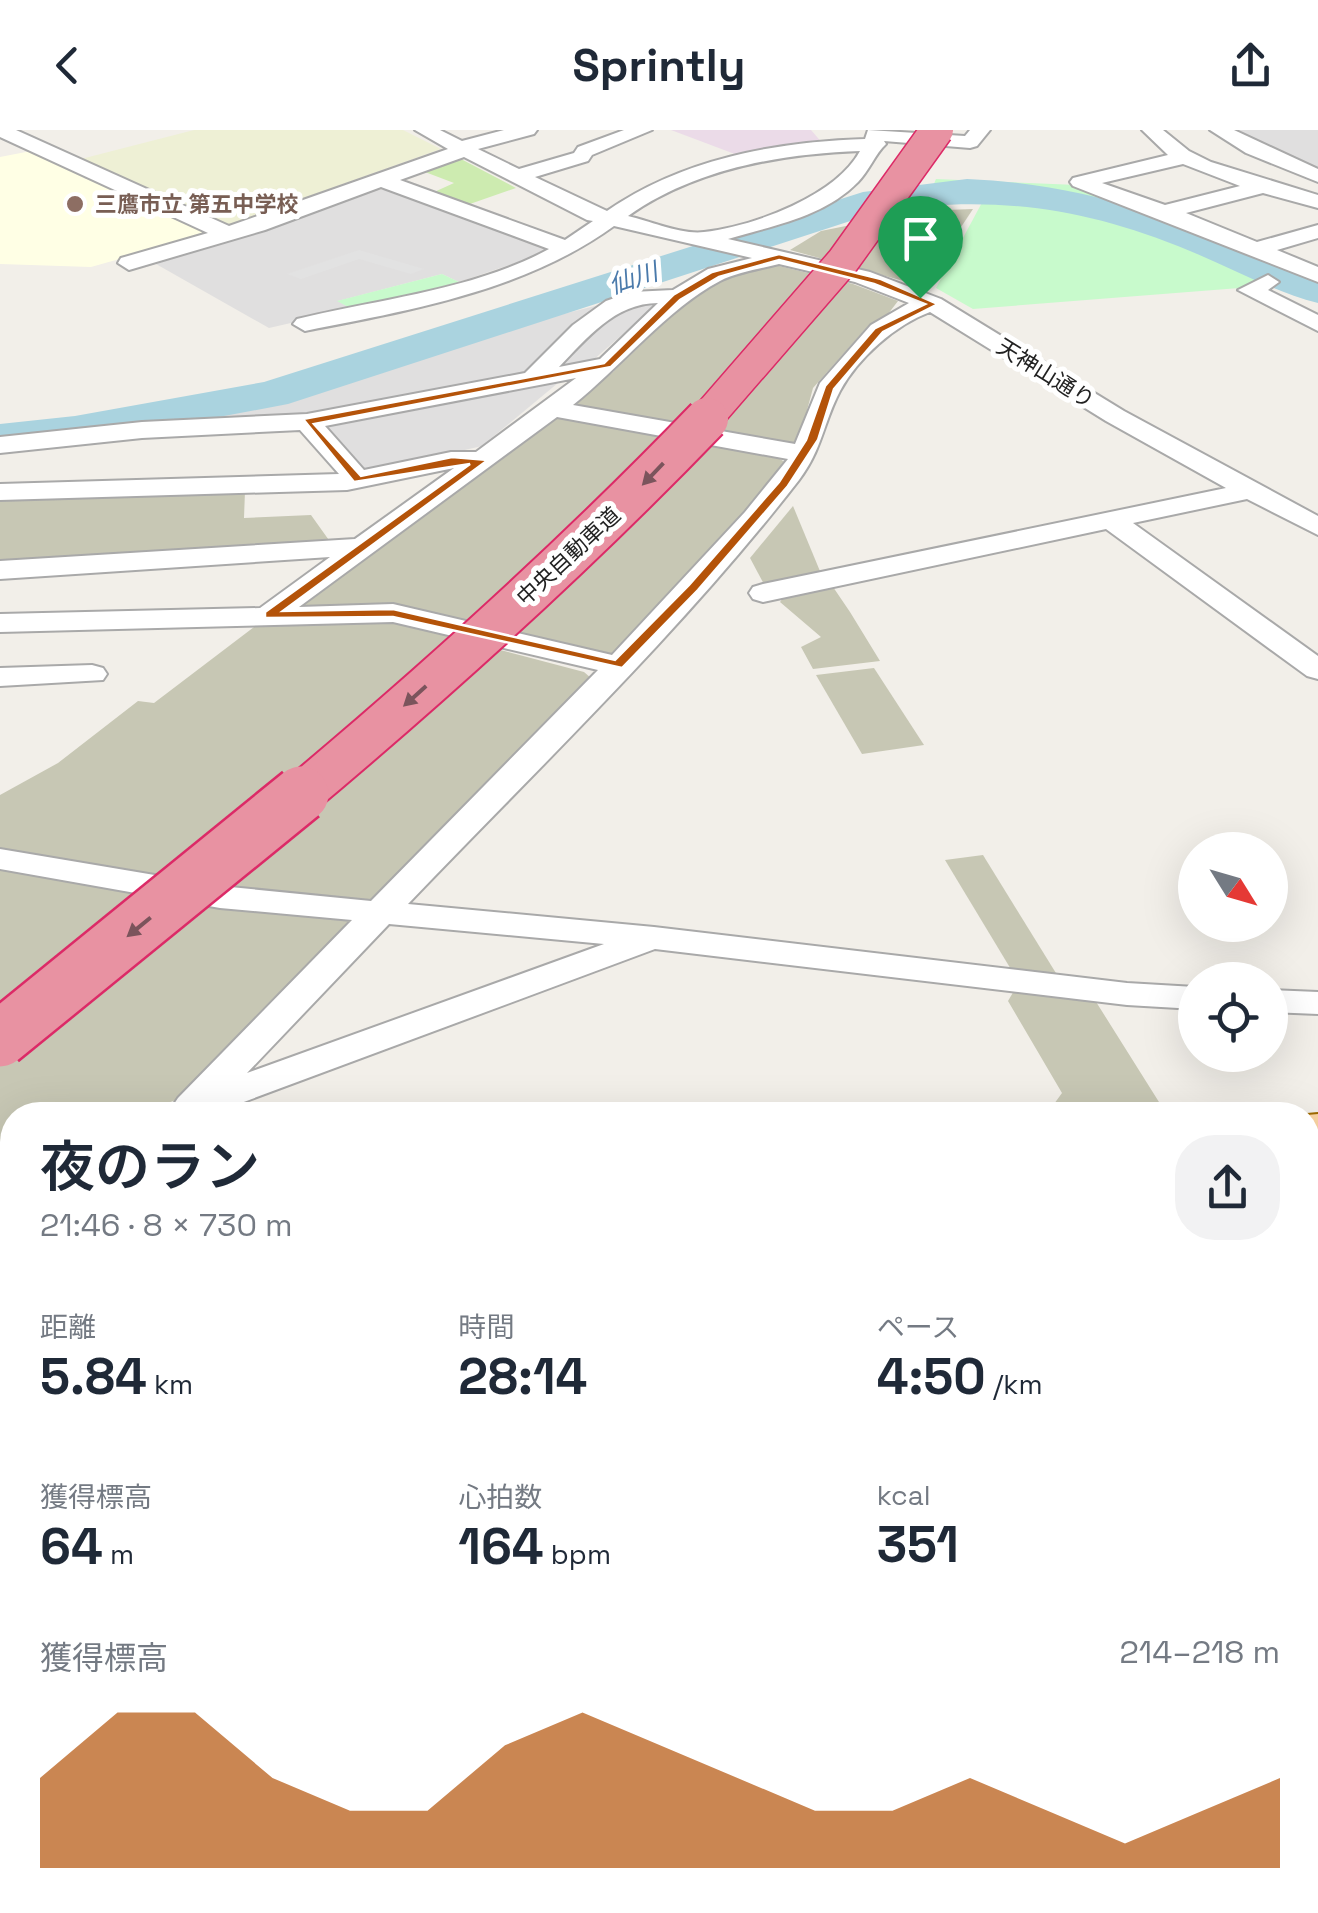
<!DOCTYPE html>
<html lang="ja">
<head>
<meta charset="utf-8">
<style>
	:root { --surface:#fff; --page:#f2f2f3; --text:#1f2937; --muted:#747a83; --accent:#b45309 }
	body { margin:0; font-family:"Space Grotesk","Noto Sans JP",sans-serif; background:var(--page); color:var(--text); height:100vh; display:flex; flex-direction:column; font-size:38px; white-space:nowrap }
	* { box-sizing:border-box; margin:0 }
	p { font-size:32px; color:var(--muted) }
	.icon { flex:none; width:55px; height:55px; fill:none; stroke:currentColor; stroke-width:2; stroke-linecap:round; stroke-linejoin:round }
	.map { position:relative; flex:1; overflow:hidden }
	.side { position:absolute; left:0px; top:972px; width:1320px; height:812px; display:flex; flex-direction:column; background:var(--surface); border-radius:40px 40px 0 0; box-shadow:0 10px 40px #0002 }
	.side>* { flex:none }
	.needle { width:65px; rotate:127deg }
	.controls { position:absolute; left:1178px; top:702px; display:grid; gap:20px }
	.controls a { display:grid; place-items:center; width:110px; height:110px; border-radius:50%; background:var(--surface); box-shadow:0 10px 40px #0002; font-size:50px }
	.pin { position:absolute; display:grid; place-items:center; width:85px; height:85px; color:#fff; margin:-102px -42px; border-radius:50% 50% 50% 0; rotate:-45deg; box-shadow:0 0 10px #0007 }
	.pin .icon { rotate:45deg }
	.round { display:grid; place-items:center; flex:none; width:105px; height:105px; border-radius:40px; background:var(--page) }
	.overview { display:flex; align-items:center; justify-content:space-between; height:170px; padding:0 40px }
	h1 { font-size:55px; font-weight:600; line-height:75px }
	.figures { display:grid; grid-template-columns:repeat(3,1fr); gap:15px; height:170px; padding:10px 40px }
	.figures div { display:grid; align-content:center }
	.figures b { font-size:50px; font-weight:600 }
	.figures small { font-size:28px; font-weight:400 }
	.figures p { font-size:28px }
	.chart { height:280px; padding:20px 40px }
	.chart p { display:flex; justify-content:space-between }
	.chart svg { width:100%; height:180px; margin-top:10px; fill:var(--accent); opacity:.7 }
	header { display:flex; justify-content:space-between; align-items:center; height:130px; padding:0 40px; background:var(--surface); font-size:45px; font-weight:600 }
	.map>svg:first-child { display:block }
	.residential { fill:#e0dfdf }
	.industrial { fill:#ebdbe8 }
	.education { fill:#ffffe5 }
	.construction { fill:#c7c7b4 }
	.farmland { fill:#eef0d5 }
	.grass { fill:#cdebb0 }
	.park { fill:#c8facc }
	.parking { fill:#e2e2e2 }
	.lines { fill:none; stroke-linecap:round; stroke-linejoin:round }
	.river { fill:#aad3df; fill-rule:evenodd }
	.minor-casing { stroke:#a9a9a9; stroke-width:4 }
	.major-casing { stroke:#a06b00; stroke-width:4 }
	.minor { fill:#fff; fill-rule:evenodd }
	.major { fill:#fcd6a4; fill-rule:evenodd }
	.highway-bridge-far2-casing { stroke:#dc2a67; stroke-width:35; stroke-linecap:butt }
	.highway-bridge-far1-casing { stroke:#dc2a67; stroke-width:46; stroke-linecap:butt }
	.highway-bridge-casing { stroke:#dc2a67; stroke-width:60; stroke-linecap:butt }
	.highway-bridge-far2 { stroke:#e892a2; stroke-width:32 }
	.highway-bridge-far1 { stroke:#e892a2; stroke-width:42 }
	.highway-bridge { stroke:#e892a2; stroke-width:55 }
	.oneway { fill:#7b545c }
	.route { fill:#b45309; stroke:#fff; stroke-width:2.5; fill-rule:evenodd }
	.education-dot { fill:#8d6e63; stroke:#fff; stroke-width:4 }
	.labels { text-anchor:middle; stroke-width:10; stroke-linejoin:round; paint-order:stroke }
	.far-education-label { font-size:22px; font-weight:bold; fill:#785e54; stroke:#fff; text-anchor:start }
	.far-street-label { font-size:22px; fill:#222; stroke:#fff }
	.far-water-label { font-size:25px; font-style:italic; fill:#4a7aab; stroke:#fff }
</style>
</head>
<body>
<header><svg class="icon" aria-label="back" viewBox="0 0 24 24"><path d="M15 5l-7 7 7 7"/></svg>Sprintly<svg class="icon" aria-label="share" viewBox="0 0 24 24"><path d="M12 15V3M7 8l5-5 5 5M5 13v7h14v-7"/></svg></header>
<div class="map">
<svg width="1318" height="1783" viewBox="0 0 1318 1783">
	<rect width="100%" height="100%" fill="#f2efe9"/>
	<g class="residential">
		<polygon points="1230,0 1318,0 1318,40"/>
		<polygon points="377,60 389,60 546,119 545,123 459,152 442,144 338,171 352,179 269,198 156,134"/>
		<polygon points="663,169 592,231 554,240 626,175"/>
		<polygon points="603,174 531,243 268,292 151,293 338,254 519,195"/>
		<polygon points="570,243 482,316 357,345 313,294"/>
	</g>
	<polygon class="industrial" points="671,0 811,0 824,15 748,29"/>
	<polygon class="education" points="31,21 79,42 85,49 95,49 205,99 201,106 91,137 0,134 0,27"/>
	<g class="construction">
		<polygon points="973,79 922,156 790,120 821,101 920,81"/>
		<polygon points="775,135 853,154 898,171 885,188 868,196 813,258 798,314 790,317 572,278 571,274 613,242 690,168 724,147"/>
		<polygon points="563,287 777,327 786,333 756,373 616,525 604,527 402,479 290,481 550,289"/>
		<polygon points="245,361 244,388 311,385 331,413 0,438 0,369"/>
		<polygon points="793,376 822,446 766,458 750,428"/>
		<polygon points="831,454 850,482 880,531 813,539 801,517 821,507 780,472 786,464"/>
		<polygon points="379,488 584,542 591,548 202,961 133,985 12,985 12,1027 0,1031 0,665 58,633 138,571 154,573 262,491"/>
		<polygon points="874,538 924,615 862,624 816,545"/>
		<polygon points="983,725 1059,848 1012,841 945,730"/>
		<polygon points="1015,859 1093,867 1164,980 1177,985 1046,985 1062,963 1008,871"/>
		<polygon points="1308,1211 1318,1228 1318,1402 1308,1385"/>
	</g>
	<g class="farmland">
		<polygon points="194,0 403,0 441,19 228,95 81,29"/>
		<polygon points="1007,1772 1019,1783 48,1783 47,1773"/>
	</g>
	<polygon class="grass" points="461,29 516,58 467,75 432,63 454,53 425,42"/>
	<g class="park">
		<polygon points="936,49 1077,55 1129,74 1031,58 933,56"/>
		<path d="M985 67C1093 80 1176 88 1265 156L973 179 936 158Z"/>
		<polygon points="442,144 459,152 352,179 337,171"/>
	</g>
	<polygon class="parking" points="359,120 424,139 411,144 359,129 301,149 287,144"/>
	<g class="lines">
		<path class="river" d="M967 49C1093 54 1204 97 1318 146V173C1274 162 1232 138 1190 121 1084 77 995 65 881 81L288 274 75 314 0 322V294L75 286 264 252 863 62Z"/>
		<defs>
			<g id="minor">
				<path d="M0 0H16L229 96 448 19 415 0H440L462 11 504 0H537L534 4 478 19 519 39 574 23 578 17 624 0H652L592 25 588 31 535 47 607 81C682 29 774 12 865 9L868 0 965 6 970 0H990L977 16 970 18 884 11 886 14C875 24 869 41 858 52 824 87 772 96 728 109L870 142 941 169 1124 281 1318 386V405L1247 369 1133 393 1318 526V549L1307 546 1106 399 763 472 753 469 749 463 753 457 763 454 1226 358 1106 291 930 182C895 195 858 228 840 261 823 293 823 318 799 350 682 501 540 636 408 774L654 797 1127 853 1195 857V879L1127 875 655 819 214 983 178 985 172 977 178 968 352 790 220 778 0 739V719L220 756 371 771 598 540 393 492 0 502V484L260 478 330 427 0 449V431L355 409 454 338 347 360 0 370V354L339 344 300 300 142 308 0 323V307L142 292 307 284 525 243 573 195 606 171 632 162 673 160 708 139 752 128 614 96C524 161 412 180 305 201L293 194 297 189C379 169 474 160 549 119L381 57 265 100 129 140 118 133 121 128 208 103 0 7ZM860 21C836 66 754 96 704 102 682 105 650 91 628 86 695 39 779 24 860 21ZM464 27 587 90 593 91 565 110 400 50ZM779 134 855 152 909 173 871 195 820 253 795 314 573 275C621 237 667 179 720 151 737 142 760 139 779 134ZM658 173 600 229 559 237C587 208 615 173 658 173ZM576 248 476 322H451L364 340 325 296ZM557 287 788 329 745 382 612 525 393 474 299 477ZM389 794 604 814 247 943Z"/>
				<path d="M1142 0H1163L1189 21 1211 32 1318 65V78L1263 63 1186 83 1257 112 1318 95V108L1277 120 1318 137V152L1073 56 1070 52 1073 48 1168 25ZM1183 34 1240 56 1165 75 1102 53Z"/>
				<polygon points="1210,0 1234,0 1318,39 1318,52 1246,23"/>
				<polygon points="1268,145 1279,152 1268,160 1318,185 1318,201 1238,160"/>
				<polygon points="92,535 103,538 107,544 103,550 0,556 0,538"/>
				<polygon points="1270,860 1318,862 1318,884 1270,882"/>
				<polygon points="12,1025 12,1053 0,1056 0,1028"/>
				<polygon points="1308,1155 1318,1158 1318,1188 1308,1185"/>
				<polygon points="12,1253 12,1311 0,1315 0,1257"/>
				<polygon points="1308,1547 1318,1550 1318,1599 1308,1595"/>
				<polygon points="919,1772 981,1772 977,1783 914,1783"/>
			</g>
			<g id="major">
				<polygon points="1318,984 1318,1016 1308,1017 1307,985"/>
				<polygon points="12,1087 12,1123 0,1124 0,1088"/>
			</g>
		</defs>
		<use href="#minor" class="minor-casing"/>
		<use href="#major" class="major-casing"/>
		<use href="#minor" class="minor"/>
		<use href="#major" class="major"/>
		<defs>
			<polyline id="highway-bridge-far2" points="704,291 843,131 937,0"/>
			<path id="highway-bridge-far1" d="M298 667C441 547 578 423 707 289"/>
			<polyline id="highway-bridge" points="0,909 301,664"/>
		</defs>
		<use href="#highway-bridge-far2" class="highway-bridge-far2-casing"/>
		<use href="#highway-bridge-far1" class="highway-bridge-far1-casing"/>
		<use href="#highway-bridge" class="highway-bridge-casing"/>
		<use href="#highway-bridge-far2" class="highway-bridge-far2"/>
		<use href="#highway-bridge-far1" class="highway-bridge-far1"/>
		<use href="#highway-bridge" class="highway-bridge"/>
	</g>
	<defs><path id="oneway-solid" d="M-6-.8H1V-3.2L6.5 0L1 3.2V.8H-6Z" transform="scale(2.5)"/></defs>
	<g class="oneway">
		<use href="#oneway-solid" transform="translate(653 344) rotate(134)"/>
		<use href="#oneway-solid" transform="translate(415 566) rotate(138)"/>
		<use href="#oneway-solid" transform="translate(139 797) rotate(141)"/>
	</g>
	<path class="route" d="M779 124 881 149 938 174 883 202 834 259 818 310 788 356 698 460 622 538 393 487 265 488V482L470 334 354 352 303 289 604 233 673 165 712 142ZM779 130 874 154 925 174 875 198 825 256 806 310 779 352 689 455 615 530 393 479 283 481 488 330 452 327 361 346 314 294 611 237 680 170 719 147Z"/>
	<circle class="education-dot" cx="75" cy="74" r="10"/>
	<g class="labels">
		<g class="far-education-label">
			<text x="95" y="82">三鷹市立 第五中学校</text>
		</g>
		<g class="far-street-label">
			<text transform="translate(1046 243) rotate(32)" y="8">天神山通り</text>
			<text transform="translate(568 426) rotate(-43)" y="8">中央自動車道</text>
		</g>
		<g class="far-water-label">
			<text transform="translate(633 148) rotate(-18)" y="9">仙川</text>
		</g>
	</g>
</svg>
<div class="controls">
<a><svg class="needle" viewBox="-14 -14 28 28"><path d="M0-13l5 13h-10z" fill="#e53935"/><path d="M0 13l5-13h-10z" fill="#747a83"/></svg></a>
<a><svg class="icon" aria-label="locate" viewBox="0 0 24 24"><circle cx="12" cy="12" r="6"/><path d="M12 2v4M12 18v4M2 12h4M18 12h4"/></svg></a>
</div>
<div class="pin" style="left:920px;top:168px;background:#1e9e55"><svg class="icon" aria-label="arrive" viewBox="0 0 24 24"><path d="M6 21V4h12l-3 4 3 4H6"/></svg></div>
<section class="side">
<div class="overview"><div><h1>夜のラン</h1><p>21:46 · 8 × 730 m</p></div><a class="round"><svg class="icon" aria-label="share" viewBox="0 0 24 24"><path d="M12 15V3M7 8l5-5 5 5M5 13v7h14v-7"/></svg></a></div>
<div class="figures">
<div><p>距離</p><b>5.84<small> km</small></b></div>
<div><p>時間</p><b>28:14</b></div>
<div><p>ペース</p><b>4:50<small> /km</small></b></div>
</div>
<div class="figures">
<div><p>獲得標高</p><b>64<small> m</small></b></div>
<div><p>心拍数</p><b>164<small> bpm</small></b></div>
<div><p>kcal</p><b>351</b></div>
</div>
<div class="chart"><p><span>獲得標高</span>214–218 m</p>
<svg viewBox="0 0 160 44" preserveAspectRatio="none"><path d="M0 44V22L10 6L20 6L30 22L40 30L50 30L60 14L70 6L80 14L90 22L100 30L110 30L120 22L130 30L140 38L150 30L160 22V44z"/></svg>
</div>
</section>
</div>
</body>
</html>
